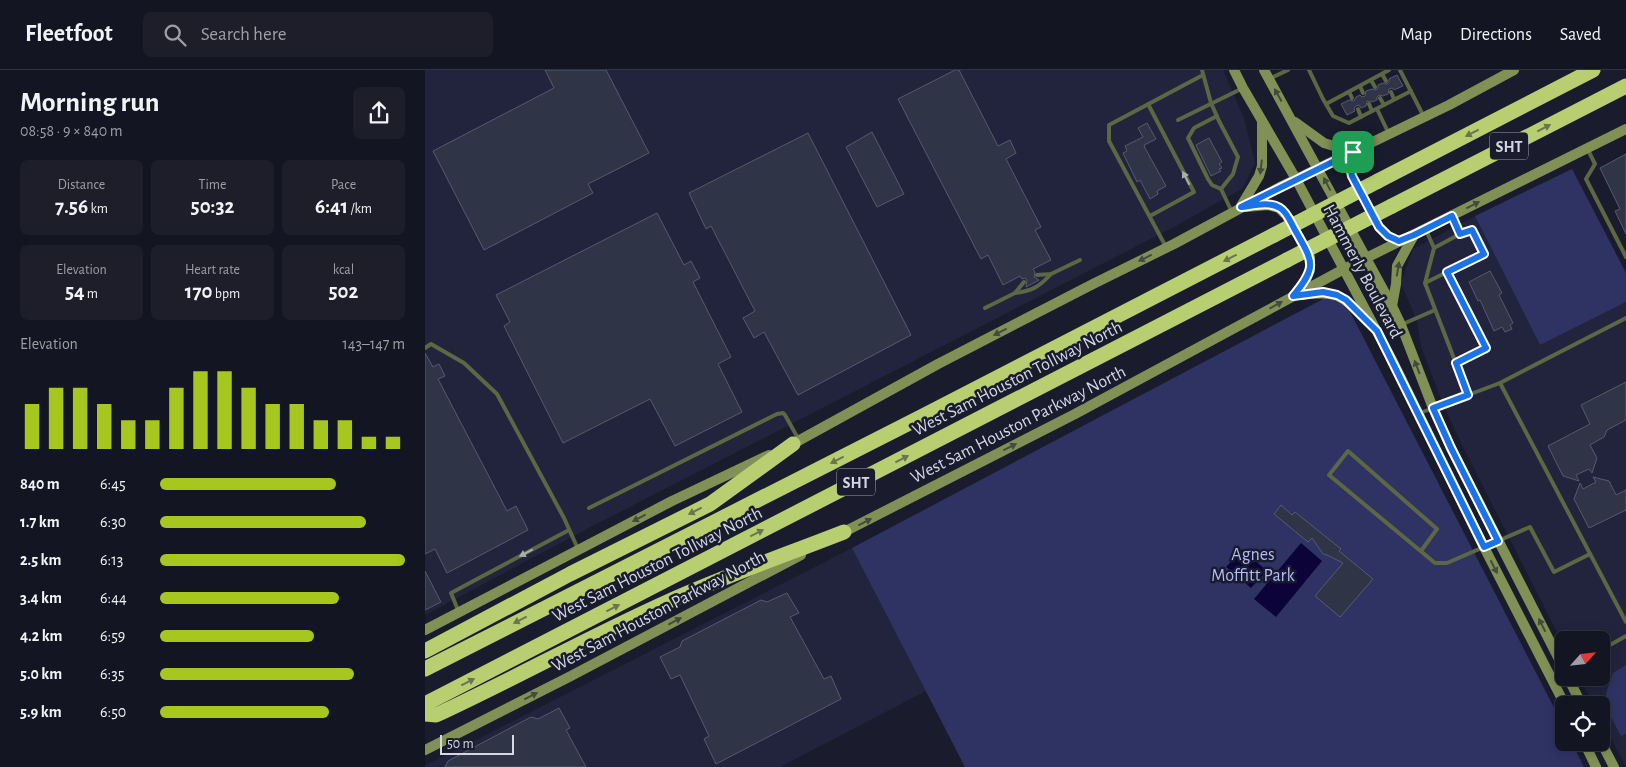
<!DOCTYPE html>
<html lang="en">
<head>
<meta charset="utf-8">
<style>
	:root { --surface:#141522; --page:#1d1e2a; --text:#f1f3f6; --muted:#9d9fa5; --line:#333440; --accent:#a7c71e }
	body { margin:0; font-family:"Alegreya Sans",sans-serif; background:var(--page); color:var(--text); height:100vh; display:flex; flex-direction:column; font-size:19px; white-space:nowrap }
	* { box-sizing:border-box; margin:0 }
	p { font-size:16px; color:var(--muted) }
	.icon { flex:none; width:28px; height:28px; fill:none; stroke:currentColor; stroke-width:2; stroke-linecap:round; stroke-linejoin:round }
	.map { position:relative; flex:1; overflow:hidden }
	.drawer { display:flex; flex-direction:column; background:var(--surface); width:425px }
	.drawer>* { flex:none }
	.needle { width:32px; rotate:63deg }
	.buttons { position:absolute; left:1130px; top:561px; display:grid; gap:10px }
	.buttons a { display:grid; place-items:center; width:55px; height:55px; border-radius:8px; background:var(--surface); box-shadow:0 2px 12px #0003,0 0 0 1px var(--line); font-size:25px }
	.scale { position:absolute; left:15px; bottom:12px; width:74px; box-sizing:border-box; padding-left:5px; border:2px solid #d5d7e4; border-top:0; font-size:14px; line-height:18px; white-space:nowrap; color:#d5d7e4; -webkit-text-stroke:4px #1a1c2e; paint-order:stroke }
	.pin { position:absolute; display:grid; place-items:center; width:42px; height:42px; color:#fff; margin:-21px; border-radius:10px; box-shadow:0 2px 8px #0006 }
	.round { display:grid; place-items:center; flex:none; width:52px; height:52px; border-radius:8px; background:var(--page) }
	.headline { display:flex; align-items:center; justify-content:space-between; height:85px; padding:0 20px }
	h1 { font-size:28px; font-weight:600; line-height:38px }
	.figures { display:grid; grid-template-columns:repeat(3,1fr); gap:8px; height:85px; padding:5px 20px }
	.figures div { display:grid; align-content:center; border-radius:8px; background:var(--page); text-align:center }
	.figures b { font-size:21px; font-weight:600 }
	.figures small { font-size:14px; font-weight:400 }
	.figures p { font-size:14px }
	.chart { height:140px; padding:10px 20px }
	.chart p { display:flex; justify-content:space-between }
	.chart svg { width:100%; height:90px; margin-top:5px; stroke:var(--accent); stroke-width:6 }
	ul { padding:0 20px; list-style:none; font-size:16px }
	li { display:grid; grid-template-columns:80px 60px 1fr; align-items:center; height:38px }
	li i { height:12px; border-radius:6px; background:var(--accent) }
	header { display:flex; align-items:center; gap:30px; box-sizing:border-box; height:70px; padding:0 25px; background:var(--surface); border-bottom:1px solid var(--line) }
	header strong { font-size:24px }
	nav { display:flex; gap:28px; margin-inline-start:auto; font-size:18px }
	.search { width:350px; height:45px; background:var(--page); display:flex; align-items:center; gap:12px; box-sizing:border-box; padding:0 18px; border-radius:8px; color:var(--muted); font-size:19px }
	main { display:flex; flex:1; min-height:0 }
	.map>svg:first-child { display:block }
	.built { fill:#21243c }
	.green { fill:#2f3364 }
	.water { fill:#0b0339 }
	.building { fill:#303447; stroke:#565a6f }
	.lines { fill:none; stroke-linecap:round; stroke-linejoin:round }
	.lane { stroke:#5d6743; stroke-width:4 }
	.secondary { stroke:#819156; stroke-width:10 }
	.highway { stroke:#b7ce71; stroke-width:15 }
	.highway-bridge { stroke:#b7ce71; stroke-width:15 }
	.oneway { fill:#434b3e }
	.oneway2 { fill:#687550 }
	.oneway3 { fill:#abb0ac }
	.route-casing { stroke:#fff; stroke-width:10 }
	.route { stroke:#1a73e8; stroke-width:6 }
	.labels { text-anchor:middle; stroke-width:5; stroke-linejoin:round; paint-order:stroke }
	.shield { fill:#1a1c2e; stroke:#9d9fad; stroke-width:1 }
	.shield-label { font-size:16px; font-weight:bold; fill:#d5d7e4 }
	.street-label { font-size:18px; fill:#d5d7e4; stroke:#1a1c2e }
	.park-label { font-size:18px; fill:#b1bbfb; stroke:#1a1c2e }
</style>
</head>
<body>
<header>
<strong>Fleetfoot</strong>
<div class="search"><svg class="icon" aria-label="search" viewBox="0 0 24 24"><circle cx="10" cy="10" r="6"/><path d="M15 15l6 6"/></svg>Search here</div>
<nav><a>Map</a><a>Directions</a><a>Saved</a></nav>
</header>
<main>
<section class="drawer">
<div class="headline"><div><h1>Morning run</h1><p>08:58 · 9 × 840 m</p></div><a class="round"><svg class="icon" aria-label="share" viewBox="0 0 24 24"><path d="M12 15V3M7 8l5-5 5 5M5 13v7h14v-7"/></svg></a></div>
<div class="figures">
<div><p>Distance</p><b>7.56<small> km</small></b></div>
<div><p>Time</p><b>50:32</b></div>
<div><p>Pace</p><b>6:41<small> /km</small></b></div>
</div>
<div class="figures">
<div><p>Elevation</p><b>54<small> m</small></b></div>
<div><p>Heart rate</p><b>170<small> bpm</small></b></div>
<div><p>kcal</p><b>502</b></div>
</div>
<div class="chart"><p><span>Elevation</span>143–147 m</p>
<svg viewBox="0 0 160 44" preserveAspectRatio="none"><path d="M5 44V22M15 44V14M25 44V14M35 44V22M45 44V30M55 44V30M65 44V14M75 44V6M85 44V6M95 44V14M105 44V22M115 44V22M125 44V30M135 44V30M145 44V38M155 44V38"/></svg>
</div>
<ul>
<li><b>840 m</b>6:45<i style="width:72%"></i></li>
<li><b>1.7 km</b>6:30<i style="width:84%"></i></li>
<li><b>2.5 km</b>6:13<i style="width:100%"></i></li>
<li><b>3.4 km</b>6:44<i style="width:73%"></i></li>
<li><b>4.2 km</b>6:59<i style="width:63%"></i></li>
<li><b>5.0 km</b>6:35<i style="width:79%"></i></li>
<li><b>5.9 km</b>6:50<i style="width:69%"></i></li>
</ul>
</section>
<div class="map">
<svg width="1201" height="697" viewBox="0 0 1201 697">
	<rect width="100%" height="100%" fill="#1a1c2e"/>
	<g class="built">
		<polygon points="0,0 798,0 819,48 830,93 817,119 745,159 158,461 0,545"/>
		<polygon points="1050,146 1115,275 1201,232 1201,697 1176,649 1176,635 1169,635 1155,608 1176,608 1176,570 1139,570 1139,576 1036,373 1018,334 996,277 992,251 976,213 988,179"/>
		<polygon points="427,478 501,621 355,697 0,697 0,696"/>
	</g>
	<g class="green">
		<polygon points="1147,99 1201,203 1201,232 1115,275 1050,146"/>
		<polygon points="902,227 912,228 922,236 1139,657 1139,672 1147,673 1159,697 540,697 427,478"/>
		<polygon points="1201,595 1201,664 1196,666 1178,633 1188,603"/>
	</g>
	<g class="water">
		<polygon points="876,473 897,491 851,547 829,529"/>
		<polygon points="817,479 842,501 826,518 801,497"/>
	</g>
	<g class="building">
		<polygon points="120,0 181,0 224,83 163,114 168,123 59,180 8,81 129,18"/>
		<polygon points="530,0 534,0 573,76 585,70 591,83 581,89 616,157 610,160 626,190 608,199 610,202 609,207 614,210 601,217 602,210 600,208 597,209 595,206 578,215 563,185 556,189 473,29"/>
		<polygon points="972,5 978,16 969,20 967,18 964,19 963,24 958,26 954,25 952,27 952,30 947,32 942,31 941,36 936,38 934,35 931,36 929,38 930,41 922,45 916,34 924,30 929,31 931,27 935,25 937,27 940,26 941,21 947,19 951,20 953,18 953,15 958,13 962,14 964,12 964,9"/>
		<polygon points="722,53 731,69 719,75 720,78 741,116 732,121 733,124 725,129 715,110 712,112 698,83 702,81 700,76 718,67 713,58"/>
		<polygon points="447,62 479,124 452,137 421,77"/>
		<polygon points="383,63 486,265 373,325 339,262 329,268 318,248 330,241 286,156 281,159 264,123"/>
		<polygon points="784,68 797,92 794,94 797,98 794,99 796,101 786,106 771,75"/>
		<polygon points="1201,84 1201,164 1190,141 1195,139 1175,98"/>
		<polygon points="232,143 259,195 266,191 275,208 268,212 306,287 293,294 317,342 250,376 225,329 138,373 79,256 85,252 71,225"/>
		<polygon points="1065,201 1077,223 1074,225 1088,253 1085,255 1087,259 1080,262 1077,257 1069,261 1055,230 1053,231 1044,212"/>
		<polygon points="0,283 8,297 14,294 20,306 13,309 82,441 91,436 103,460 22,503 10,479 0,484"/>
		<polygon points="1201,312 1201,350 1182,360 1179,367 1165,375 1172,388 1167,403 1164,399 1151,405 1154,411 1138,406 1123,376 1165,354 1156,335"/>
		<polygon points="1168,407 1184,411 1191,425 1201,420 1201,440 1164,458 1149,429 1155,413 1158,419 1171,412"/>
		<polygon points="856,435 867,445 870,442 916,479 914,481 948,509 915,547 890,526 918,493 902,485 898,484 887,468 883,472 849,444"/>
		<polygon points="0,501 16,532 0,540"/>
		<polygon points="362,523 374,543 365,547 399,609 406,606 416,629 291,694 279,669 284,666 255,605 246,609 235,587 255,577 257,571 336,530 342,532"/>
		<polygon points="134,638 145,658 141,660 161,697 20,697 23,691 106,647 113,649"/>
	</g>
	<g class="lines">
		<g class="lane">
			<polyline points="777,0 786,33 794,51 813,87 808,104 796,119 807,142"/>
			<polyline points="884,0 898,29 908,46 924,53 986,21"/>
			<polyline points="975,0 999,47"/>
			<polyline points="957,4 961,11"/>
			<polyline points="844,9 863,0"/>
			<polyline points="946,10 950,17"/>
			<polyline points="935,16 938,23"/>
			<polyline points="924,22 927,28"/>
			<polyline points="966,22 969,29"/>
			<polyline points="955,28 959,35"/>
			<polyline points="723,34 769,122 725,146"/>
			<polyline points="901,34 964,0"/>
			<polyline points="944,34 947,41"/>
			<polyline points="933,39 936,47"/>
			<polyline points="952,39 964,64"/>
			<polyline points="792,46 769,58 763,68 783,109 787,115 796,119"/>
			<polyline points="753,50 818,18"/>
			<polyline points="1163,80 1170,94 1161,109 1201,187"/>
			<polyline points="1027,146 1035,164 1009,178 1000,213 1043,325"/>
			<polyline points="1001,160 1009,178"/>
			<polyline points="741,177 684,71 684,55 778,5"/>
			<polyline points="612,205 626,204 655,190"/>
			<polyline points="1000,213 1022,202"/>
			<path d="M590 223C607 221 614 217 626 204"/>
			<polyline points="560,238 590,223 599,212"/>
			<polyline points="1201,248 1075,313 1201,552"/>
			<polyline points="978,254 1010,240"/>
			<polyline points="0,278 6,274 39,293 72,324 139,448 153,479"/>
			<polyline points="1031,293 1061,278 1022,202 1059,184 1047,159 1035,164"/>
			<polyline points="995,343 1075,313"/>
			<polyline points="164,438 352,344 358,343 360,345 374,370"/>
			<polyline points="996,481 1012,459 923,381 904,405 1010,493 1022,493 1105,457 1129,502 1165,484"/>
			<polyline points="33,540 26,523 144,460"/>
			<polyline points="1176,580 1201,566"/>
		</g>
		<g class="secondary">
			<polyline points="809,0 818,18 871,109 967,290 1059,477 1140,635"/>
			<polyline points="839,0 967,236 976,255 1008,338 1026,378 1139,599"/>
			<polyline points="870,52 899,73 928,82"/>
			<polyline points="928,82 925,96 927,106 954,157 963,166 973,171"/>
			<polyline points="816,136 834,106 837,96 837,51"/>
			<polyline points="821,137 843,135 854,138 862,146 885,187 885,200 881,210 872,221"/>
			<path d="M876 225C915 220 917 226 943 252"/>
			<polyline points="967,236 971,214 972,196 989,165"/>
			<polyline points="364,376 513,294 668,214 749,174 857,116 1024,35 1089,0"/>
			<polyline points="413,465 650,344 919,199 1201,59"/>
			<polyline points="0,560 247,431 344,385"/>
			<polyline points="1143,608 1157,635"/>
			<polyline points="1159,672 1171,697"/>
			<polyline points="1176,672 1189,697"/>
			<polyline points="0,680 144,607 376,485"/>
		</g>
		<g class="highway">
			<polyline points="953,111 1168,0"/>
			<polyline points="967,136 1201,16"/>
			<polyline points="0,581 145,504 285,434 368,374"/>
			<polyline points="0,599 498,346 849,165"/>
			<polyline points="0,634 862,190"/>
			<path d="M0 644 11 645C89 609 164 567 242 532 300 506 360 485 419 462"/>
		</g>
		<g class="highway-bridge">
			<polyline points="849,165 953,111"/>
			<polyline points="862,190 967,136"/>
		</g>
	</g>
	<defs><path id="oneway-solid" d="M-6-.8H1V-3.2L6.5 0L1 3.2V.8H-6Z" transform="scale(1.25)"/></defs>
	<g class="oneway">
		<use href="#oneway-solid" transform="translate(853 25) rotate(-119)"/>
		<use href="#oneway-solid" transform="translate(836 97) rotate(97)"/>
		<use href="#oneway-solid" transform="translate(902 114) rotate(-118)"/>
		<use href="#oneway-solid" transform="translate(1048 135) rotate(-27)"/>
		<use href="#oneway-solid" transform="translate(720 188) rotate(154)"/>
		<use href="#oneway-solid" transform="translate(973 199) rotate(-80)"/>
		<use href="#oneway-solid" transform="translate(851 235) rotate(-29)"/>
		<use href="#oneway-solid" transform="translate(575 262) rotate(153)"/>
		<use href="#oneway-solid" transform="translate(992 297) rotate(-111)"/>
		<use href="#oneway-solid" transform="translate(585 377) rotate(-27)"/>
		<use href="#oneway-solid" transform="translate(214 448) rotate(153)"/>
		<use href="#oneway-solid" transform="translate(440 452) rotate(-27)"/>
		<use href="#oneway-solid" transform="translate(1069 497) rotate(63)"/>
		<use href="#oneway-solid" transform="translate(250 551) rotate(-28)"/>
		<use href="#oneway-solid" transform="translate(1117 555) rotate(-117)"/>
		<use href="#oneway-solid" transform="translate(106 626) rotate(-27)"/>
	</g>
	<g class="oneway2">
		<use href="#oneway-solid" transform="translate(1119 58) rotate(-27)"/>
		<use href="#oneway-solid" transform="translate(1047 63) rotate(153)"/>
		<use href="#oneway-solid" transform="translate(805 188) rotate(153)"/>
		<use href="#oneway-solid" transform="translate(477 389) rotate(-27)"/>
		<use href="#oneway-solid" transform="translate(412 390) rotate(153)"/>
		<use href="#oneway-solid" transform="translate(270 441) rotate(153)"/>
		<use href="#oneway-solid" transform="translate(332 463) rotate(-27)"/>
		<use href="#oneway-solid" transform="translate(188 538) rotate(-27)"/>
		<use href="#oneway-solid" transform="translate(95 550) rotate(153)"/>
		<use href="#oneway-solid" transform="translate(43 612) rotate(-27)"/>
	</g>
	<g class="oneway3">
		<use href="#oneway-solid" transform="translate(761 108) rotate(-117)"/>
		<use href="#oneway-solid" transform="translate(101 483) rotate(152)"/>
	</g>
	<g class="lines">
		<defs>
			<path id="route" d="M928 82 925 96 927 106 954 157 963 166 974 171 989 165 1027 146 1035 164 1047 160 1059 184 1022 202 1061 278 1031 293 1043 325 1008 338 1026 378 1073 471 1059 477 952 261 921 230 912 225 898 222 868 226C893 196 888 192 870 160 866 153 862 142 855 138 844 131 827 136 816 137Z"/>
		</defs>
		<use href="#route" class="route-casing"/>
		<use href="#route" class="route"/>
	</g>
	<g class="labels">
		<g class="shield">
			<rect x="1065" y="62.5" width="38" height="27" rx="4"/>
			<rect x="412" y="398.5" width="38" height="27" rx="4"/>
		</g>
		<g class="shield-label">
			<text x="1084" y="82">SHT</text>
			<text x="431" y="418">SHT</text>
		</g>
		<g class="street-label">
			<text transform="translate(938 201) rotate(62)" y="6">Hammerly Boulevard</text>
			<text transform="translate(592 308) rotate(-27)" y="6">West Sam Houston Tollway North</text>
			<text transform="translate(593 354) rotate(-27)" y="6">West Sam Houston Parkway North</text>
			<text transform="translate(232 494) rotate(-27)" y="6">West Sam Houston Tollway North</text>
			<text transform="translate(233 541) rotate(-28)" y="6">West Sam Houston Parkway North</text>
		</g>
		<g class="park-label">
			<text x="828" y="490">Agnes<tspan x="828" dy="21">Moffitt Park</tspan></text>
		</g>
	</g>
</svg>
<div class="buttons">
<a><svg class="needle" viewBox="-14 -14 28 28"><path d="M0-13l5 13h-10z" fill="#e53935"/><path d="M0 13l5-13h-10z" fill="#9d9fa5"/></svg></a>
<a><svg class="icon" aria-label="locate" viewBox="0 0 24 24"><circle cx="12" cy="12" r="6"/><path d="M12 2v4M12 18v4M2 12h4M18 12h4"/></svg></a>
</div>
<div class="scale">50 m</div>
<div class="pin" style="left:928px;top:82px;background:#1e9e55"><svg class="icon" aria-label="arrive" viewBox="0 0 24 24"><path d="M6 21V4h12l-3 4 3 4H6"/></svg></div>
</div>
</main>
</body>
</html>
